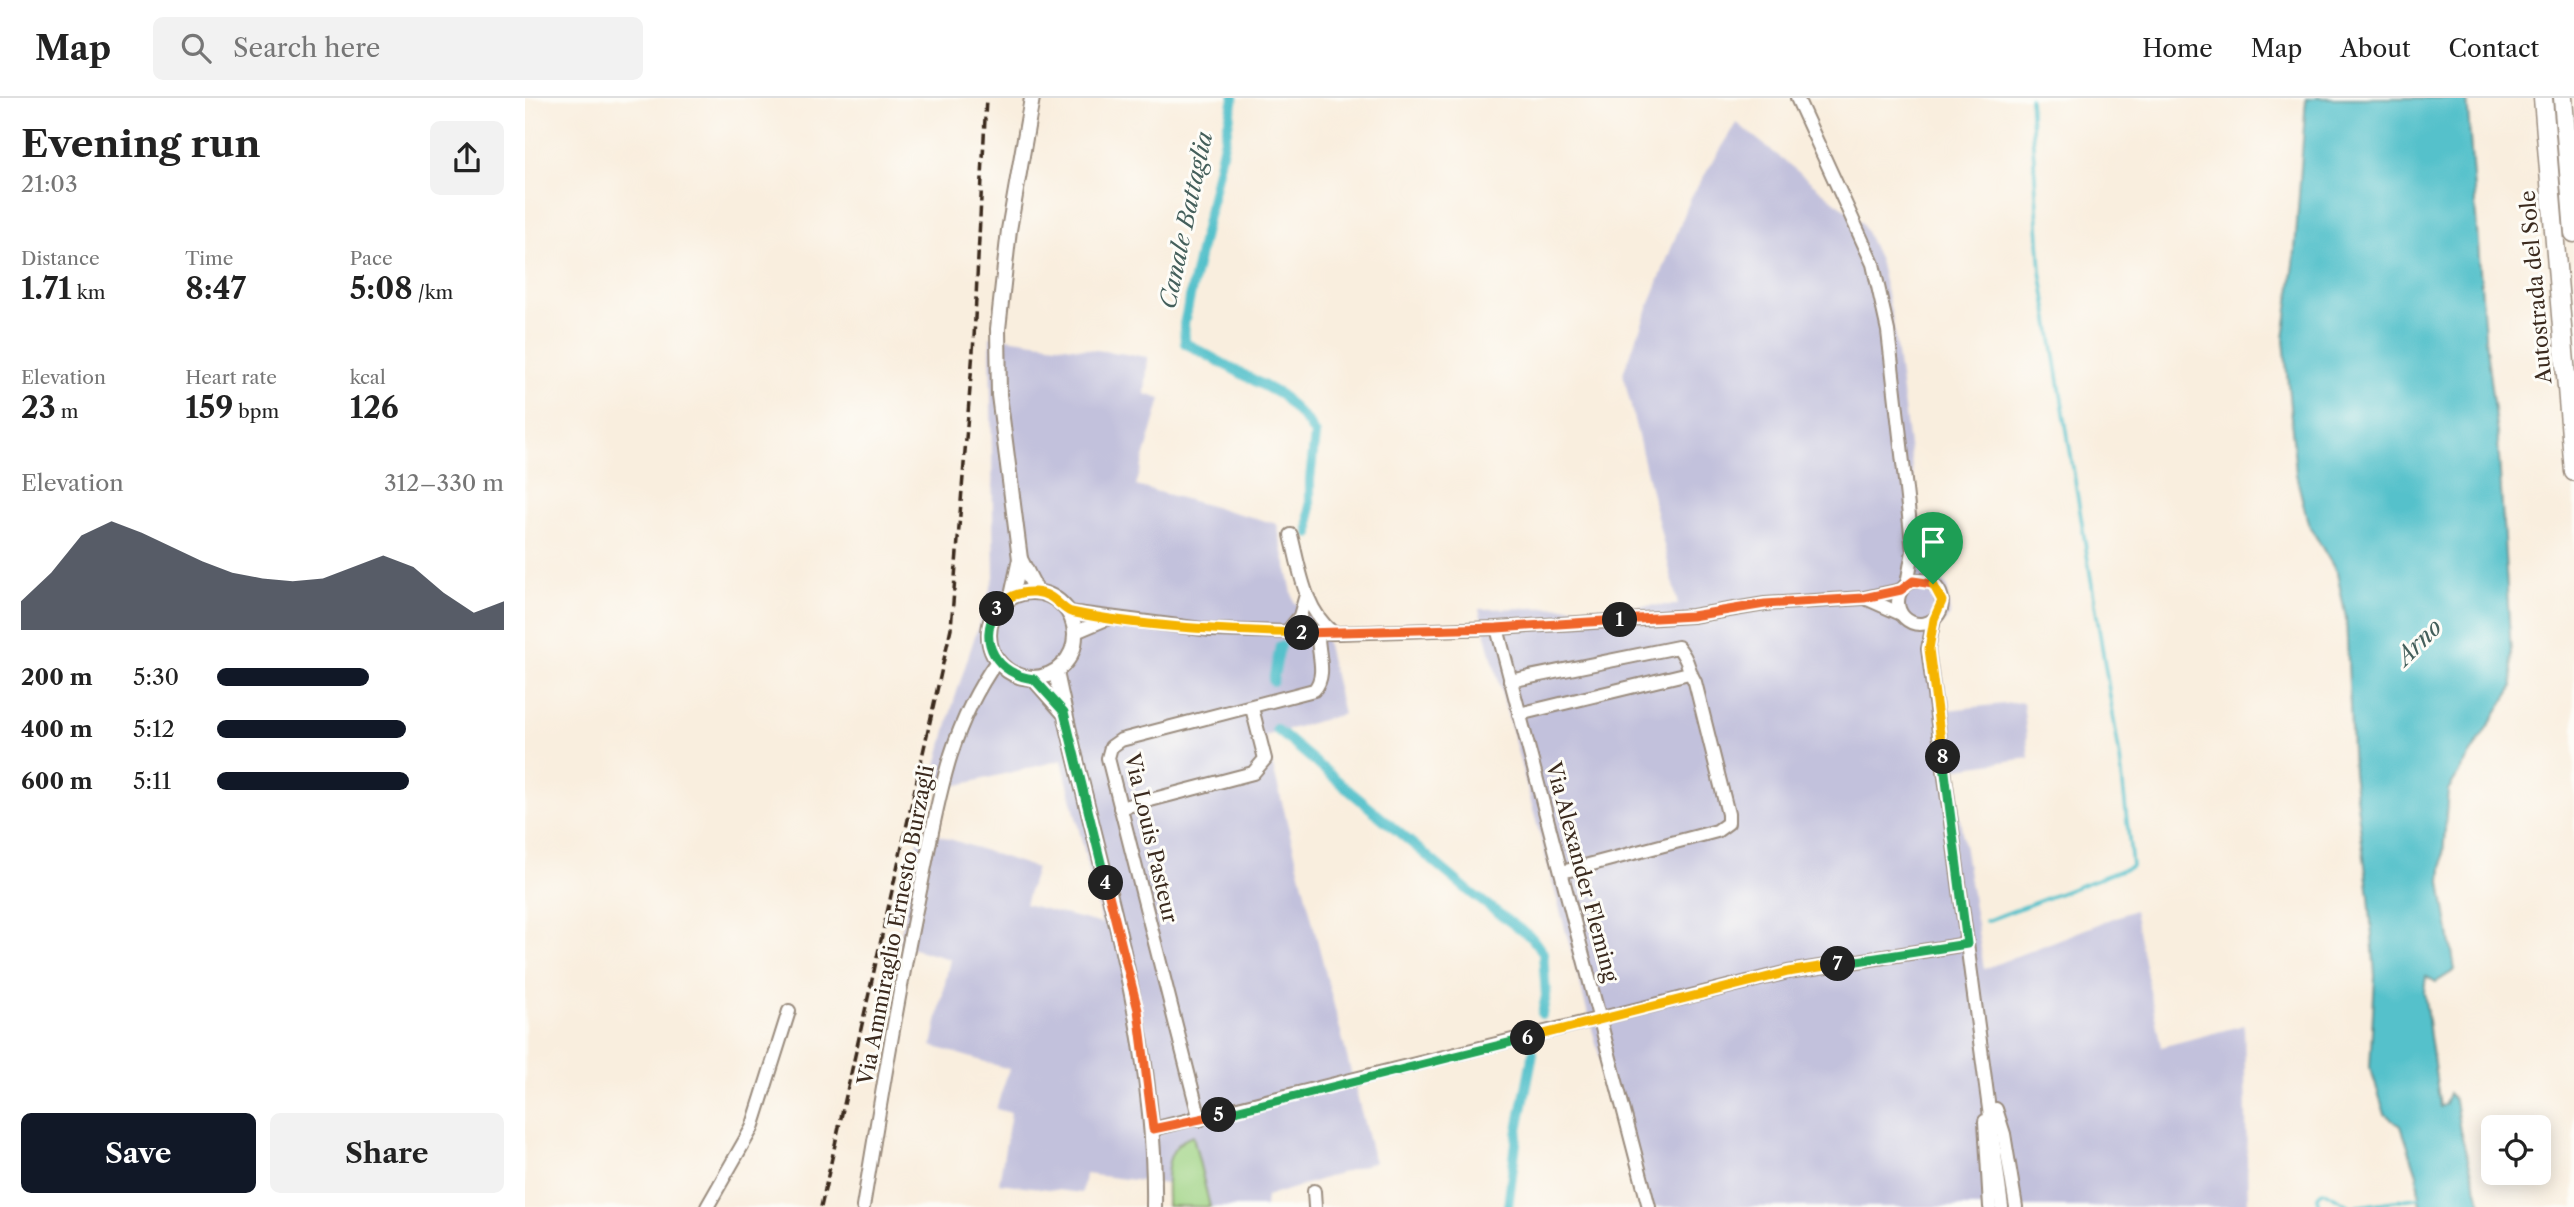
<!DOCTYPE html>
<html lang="en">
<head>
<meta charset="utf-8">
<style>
	:root { --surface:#fff; --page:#f2f2f2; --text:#222; --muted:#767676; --line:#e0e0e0; --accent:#111827 }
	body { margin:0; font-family:"Libre Caslon Text",serif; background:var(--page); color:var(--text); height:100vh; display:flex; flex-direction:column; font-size:26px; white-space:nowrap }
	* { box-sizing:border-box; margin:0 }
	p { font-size:23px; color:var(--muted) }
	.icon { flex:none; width:38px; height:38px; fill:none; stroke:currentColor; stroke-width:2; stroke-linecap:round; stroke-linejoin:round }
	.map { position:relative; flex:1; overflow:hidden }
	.sheet { display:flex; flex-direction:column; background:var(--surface); width:525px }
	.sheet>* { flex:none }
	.fabs { position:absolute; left:1956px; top:1017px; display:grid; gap:14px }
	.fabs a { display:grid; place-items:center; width:70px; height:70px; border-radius:10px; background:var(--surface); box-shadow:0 4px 18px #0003; font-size:35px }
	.pin { position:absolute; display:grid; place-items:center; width:60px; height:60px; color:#fff; margin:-72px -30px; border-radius:50% 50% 50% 0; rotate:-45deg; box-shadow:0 0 7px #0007 }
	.pin .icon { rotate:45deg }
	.km { position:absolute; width:35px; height:35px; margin:-18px; border-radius:50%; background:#222; color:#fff; font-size:19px; line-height:35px; text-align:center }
	.round { display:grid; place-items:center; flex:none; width:74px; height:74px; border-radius:10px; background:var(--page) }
	.overview { display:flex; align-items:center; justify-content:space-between; height:119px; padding:0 21px }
	h1 { font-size:38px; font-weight:700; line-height:52px }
	.metrics { display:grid; grid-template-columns:repeat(3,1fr); gap:10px; height:119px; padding:7px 21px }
	.metrics div { display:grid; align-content:center }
	.metrics b { font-size:30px; font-weight:700 }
	.metrics small { font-size:19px; font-weight:400 }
	.metrics p { font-size:19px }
	.chart { height:196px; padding:14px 21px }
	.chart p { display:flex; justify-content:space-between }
	.chart svg { width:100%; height:126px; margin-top:7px; fill:var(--accent); opacity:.7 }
	.primary-button { display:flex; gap:14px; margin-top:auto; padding:14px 21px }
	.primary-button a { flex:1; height:80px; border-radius:10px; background:var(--accent); color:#fff; font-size:28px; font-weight:700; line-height:80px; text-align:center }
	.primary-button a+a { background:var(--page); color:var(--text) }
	ul { padding:0 21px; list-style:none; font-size:23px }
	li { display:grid; grid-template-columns:112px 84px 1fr; align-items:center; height:52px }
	li i { height:18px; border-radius:9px; background:var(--accent) }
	header { display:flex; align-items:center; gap:42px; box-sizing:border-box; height:98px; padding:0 35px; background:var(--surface); border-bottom:2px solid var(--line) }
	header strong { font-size:33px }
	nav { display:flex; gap:38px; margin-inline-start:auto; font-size:24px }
	.search { width:490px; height:63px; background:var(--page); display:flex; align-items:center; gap:18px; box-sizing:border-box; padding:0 24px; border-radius:10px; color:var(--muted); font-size:26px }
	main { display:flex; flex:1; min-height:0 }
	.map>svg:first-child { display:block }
	.industrial { fill:#c2c1dc }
	.green { fill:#9fd384; stroke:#6d7e51; stroke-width:2 }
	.water { fill:#54c1cb; stroke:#487674; stroke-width:2 }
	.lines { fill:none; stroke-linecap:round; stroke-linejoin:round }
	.stream { stroke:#54c1cb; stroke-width:3.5 }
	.canal { stroke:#54c1cb; stroke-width:10 }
	.minor-casing { stroke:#9a8c7e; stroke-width:16 }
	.major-casing { stroke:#9a8c7e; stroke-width:18 }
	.highway-casing { stroke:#9a8c7e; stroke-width:21 }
	.minor { stroke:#fff; stroke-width:12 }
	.major { stroke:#fff; stroke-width:14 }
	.highway { stroke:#fff; stroke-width:18 }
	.rail { stroke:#3b2a1e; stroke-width:3.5; stroke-dasharray:10 5; stroke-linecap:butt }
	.split-1-casing { stroke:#fff; stroke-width:14 }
	.split-2-casing { stroke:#fff; stroke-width:14 }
	.split-3-casing { stroke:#fff; stroke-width:14 }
	.split-4-casing { stroke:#fff; stroke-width:14 }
	.split-5-casing { stroke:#fff; stroke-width:14 }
	.split-6-casing { stroke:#fff; stroke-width:14 }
	.split-7-casing { stroke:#fff; stroke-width:14 }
	.split-8-casing { stroke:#fff; stroke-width:14 }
	.split-9-casing { stroke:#fff; stroke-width:14 }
	.split-1 { stroke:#f0652b; stroke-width:9 }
	.split-2 { stroke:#f0652b; stroke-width:9 }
	.split-3 { stroke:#f5b400; stroke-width:9 }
	.split-4 { stroke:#22a559; stroke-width:9 }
	.split-5 { stroke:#f0652b; stroke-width:9 }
	.split-6 { stroke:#22a559; stroke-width:9 }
	.split-7 { stroke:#f5b400; stroke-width:9 }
	.split-8 { stroke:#22a559; stroke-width:9 }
	.split-9 { stroke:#f5b400; stroke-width:9 }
	.labels { text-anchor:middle; stroke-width:6; stroke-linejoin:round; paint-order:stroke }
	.street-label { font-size:21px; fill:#3b2a1e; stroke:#fdfcf7 }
	.water-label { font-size:23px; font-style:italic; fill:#445f5b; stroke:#fdfcf7 }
</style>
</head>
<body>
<header>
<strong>Map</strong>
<div class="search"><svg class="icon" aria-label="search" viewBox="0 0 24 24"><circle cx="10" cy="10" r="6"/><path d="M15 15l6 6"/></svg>Search here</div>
<nav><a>Home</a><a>Map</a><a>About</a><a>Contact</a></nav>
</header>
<main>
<section class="sheet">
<div class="overview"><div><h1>Evening run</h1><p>21:03</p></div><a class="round"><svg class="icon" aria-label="share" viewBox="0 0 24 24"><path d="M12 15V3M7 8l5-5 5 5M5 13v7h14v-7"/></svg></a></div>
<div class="metrics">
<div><p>Distance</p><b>1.71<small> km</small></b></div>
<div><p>Time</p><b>8:47</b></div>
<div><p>Pace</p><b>5:08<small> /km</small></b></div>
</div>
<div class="metrics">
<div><p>Elevation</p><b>23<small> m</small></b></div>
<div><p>Heart rate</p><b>159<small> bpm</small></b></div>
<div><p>kcal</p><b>126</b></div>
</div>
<div class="chart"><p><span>Elevation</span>312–330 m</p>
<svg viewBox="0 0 160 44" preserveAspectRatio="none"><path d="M0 44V34L10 24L20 11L30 6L40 10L50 15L60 20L70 24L80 26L90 27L100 26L110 22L120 18L130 22L140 31L150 38L160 34V44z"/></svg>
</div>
<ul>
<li><b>200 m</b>5:30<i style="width:53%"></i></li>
<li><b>400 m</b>5:12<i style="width:66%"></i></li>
<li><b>600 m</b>5:11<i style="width:67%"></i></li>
</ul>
<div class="primary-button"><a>Save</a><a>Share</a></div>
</section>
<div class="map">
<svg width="2049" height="1109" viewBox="0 0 2049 1109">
	<rect width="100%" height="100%" fill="#fdfcf7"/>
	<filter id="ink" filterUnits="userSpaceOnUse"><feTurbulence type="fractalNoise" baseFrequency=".0143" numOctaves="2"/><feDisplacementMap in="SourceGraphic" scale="14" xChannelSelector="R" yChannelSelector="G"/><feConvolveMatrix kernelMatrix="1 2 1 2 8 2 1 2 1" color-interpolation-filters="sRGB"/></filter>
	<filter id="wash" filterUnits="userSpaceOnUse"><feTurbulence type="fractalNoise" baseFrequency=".00686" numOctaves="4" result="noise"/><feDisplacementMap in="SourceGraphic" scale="28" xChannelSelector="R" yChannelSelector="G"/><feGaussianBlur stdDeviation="1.57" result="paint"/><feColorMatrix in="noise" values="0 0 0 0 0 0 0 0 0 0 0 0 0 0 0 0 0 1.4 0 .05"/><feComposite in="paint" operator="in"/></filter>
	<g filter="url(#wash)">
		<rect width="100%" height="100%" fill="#f9eede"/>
		<g class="industrial">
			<polygon points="1212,25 1337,125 1354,162 1367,218 1400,469 1422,488 1425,518 1409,535 1422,612 1498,604 1504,660 1427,671 1459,871 1609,812 1636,949 1719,927 1723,1109 1115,1109 954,511 1153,507 1098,275 1166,99"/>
			<polygon points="465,238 623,259 620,296 636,301 611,388 752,426 769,504 796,521 818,616 740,638 849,1064 741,1099 740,1109 642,1109 642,1086 560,1076 557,1095 474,1085 486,1015 471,1011 484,971 407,948 425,861 374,847 395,731 511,770 500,806 577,826 537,662 405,694 428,606 469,479"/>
		</g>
		<path class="green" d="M668 1038 685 1109 642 1108C642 1080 637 1048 668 1038Z"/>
		<polygon class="water" points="1781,0 1942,0 1961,251 1973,343 1988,589 1923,692 1916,784 1930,872 1911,884 1901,878 1899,894 1915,1009 1920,1006 1924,995 1930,1002 1935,1033 1957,1109 1895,1109 1892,1076 1876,1028 1860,1016 1845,969 1850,878 1844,798 1828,675 1821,520 1812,475 1783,425 1771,376 1759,241 1769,166"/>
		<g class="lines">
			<g class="stream">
				<polyline points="1461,823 1607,768 1595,660 1516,173 1505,0"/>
				<polyline points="1793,1109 1793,1098 1798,1093 1827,1109 1898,1099"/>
			</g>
			<g class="canal">
				<polyline points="709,0 659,226 660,245 756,297 783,325 790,337 785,381 785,436"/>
				<polyline points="748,583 755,548"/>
				<polyline points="751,631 946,795 1007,840 1018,855 1021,898 1017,916"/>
				<polyline points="983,1109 992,1037 1008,955"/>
			</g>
		</g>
	</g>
	<g filter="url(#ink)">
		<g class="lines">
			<defs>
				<g id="minor">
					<polyline points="1272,0 1348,166 1363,233 1388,453 1382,486"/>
					<path d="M766 437C775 472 779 511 808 535"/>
					<circle cx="1395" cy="504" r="22"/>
					<polyline points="1340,500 1376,516"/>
					<polyline points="544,514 685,532 813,535 972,530 1167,518 1240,506 1339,500 1376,492"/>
					<polyline points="1409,521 1403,551 1477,1109"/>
					<polyline points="972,530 1124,1109"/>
					<polyline points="551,534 584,520"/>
					<polyline points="762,534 775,518 781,497"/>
					<path d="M985 583 1153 549C1166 565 1161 569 1170 584L1203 716V725L1192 733 1037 774"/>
					<polyline points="994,616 1164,575"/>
					<polyline points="595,710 728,675 740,661 727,610"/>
					<polyline points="1471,1011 1479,1036 1491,1109"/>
					<path d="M675 1022 583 660 586 649 596 642 789 592C803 577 792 554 793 535"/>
					<polyline points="1460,1023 1465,1109"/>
					<polyline points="628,1031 1263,874 1442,846"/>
					<polyline points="789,1093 790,1109"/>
					<polyline points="182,1109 227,1030 264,913"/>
					<path d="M338 1109C356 1002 373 895 396 788 413 706 422 633 472 563"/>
				</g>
				<g id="major">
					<polyline points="507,0 484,132 473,231 474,297 495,461 512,494"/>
					<circle cx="507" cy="537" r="43"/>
					<polyline points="487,498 495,461"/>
					<path d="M531 574C567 752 632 925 629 1109"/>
					<polyline points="509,581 538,614"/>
				</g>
				<g id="highway">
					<polyline points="2018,0 2049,374"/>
					<polyline points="2038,0 2049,135"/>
				</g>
			</defs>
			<use href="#minor" class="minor-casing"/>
			<use href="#major" class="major-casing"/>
			<use href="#highway" class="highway-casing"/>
			<use href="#minor" class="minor"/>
			<use href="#major" class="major"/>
			<use href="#highway" class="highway"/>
			<polyline class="rail" points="296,1109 426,530 449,240 461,0"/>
		</g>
	</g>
	<g class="lines" filter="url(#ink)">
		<defs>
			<polyline id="split-1" points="1095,522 1167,518 1240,506 1339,500 1376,492 1388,483 1408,486"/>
			<polyline id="split-2" points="777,535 972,530 1095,522"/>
			<path id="split-3" d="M472 511C480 499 495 493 510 494 529 495 536 511 546 514 621 530 700 532 777 535"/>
			<path id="split-4" d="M472 511C451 544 473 577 509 581L539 614 581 785"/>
			<polyline id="split-5" points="581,785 613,912 628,1031 694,1017"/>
			<polyline id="split-6" points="694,1017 1003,940"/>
			<polyline id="split-7" points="1003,940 1263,874 1313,866"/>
			<polyline id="split-8" points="1313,866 1442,846 1418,659"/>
			<polyline id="split-9" points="1408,486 1417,503 1409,521 1404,551 1418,659"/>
		</defs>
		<use href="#split-1" class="split-1-casing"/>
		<use href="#split-2" class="split-2-casing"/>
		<use href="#split-3" class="split-3-casing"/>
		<use href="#split-4" class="split-4-casing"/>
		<use href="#split-5" class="split-5-casing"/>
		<use href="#split-6" class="split-6-casing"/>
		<use href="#split-7" class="split-7-casing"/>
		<use href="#split-8" class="split-8-casing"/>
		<use href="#split-9" class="split-9-casing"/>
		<use href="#split-1" class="split-1"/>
		<use href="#split-2" class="split-2"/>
		<use href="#split-3" class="split-3"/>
		<use href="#split-4" class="split-4"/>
		<use href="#split-5" class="split-5"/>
		<use href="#split-6" class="split-6"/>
		<use href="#split-7" class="split-7"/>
		<use href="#split-8" class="split-8"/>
		<use href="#split-9" class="split-9"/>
	</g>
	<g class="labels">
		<g class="street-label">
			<text transform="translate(2011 189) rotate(-95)" y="7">Autostrada del Sole</text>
			<text transform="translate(626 740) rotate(77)" y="7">Via Louis Pasteur</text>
			<text transform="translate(1057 774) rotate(75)" y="7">Via Alexander Fleming</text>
			<text transform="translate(371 827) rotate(-79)" y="7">Via Ammiraglio Ernesto Burzagli</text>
		</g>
		<g class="water-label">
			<text transform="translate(661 122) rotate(-78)" y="8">Canale Battaglia</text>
			<text transform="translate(1894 544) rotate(-45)" y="8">Arno</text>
		</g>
	</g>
</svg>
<div class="fabs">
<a><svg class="icon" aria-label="locate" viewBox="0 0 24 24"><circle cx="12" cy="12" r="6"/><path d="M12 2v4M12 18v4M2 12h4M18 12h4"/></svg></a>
</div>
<div class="pin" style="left:1408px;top:486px;background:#1e9e55"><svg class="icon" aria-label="arrive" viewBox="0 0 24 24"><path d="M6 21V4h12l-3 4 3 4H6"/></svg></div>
<b class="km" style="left:1095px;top:522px">1</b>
<b class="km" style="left:777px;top:535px">2</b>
<b class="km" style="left:472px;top:511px">3</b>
<b class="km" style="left:581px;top:785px">4</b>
<b class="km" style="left:694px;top:1017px">5</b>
<b class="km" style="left:1003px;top:940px">6</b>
<b class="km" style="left:1313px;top:866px">7</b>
<b class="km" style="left:1418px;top:659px">8</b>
</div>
</main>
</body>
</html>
